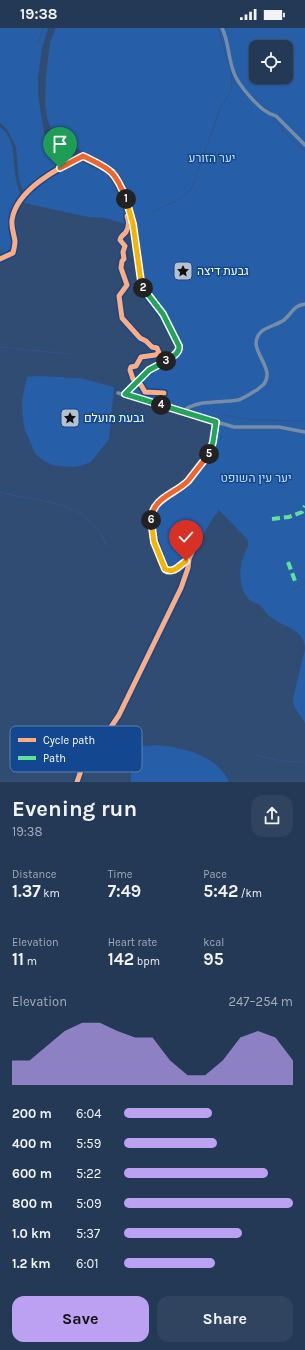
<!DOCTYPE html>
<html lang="en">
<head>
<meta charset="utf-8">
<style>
	:root { --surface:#243956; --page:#304460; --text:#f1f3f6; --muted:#a3acb9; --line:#41536c; --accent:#bca0f2 }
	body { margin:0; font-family:Karla,Heebo,sans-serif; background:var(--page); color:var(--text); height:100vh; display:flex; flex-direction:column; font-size:15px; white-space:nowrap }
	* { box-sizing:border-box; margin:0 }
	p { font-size:13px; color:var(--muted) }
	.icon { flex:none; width:22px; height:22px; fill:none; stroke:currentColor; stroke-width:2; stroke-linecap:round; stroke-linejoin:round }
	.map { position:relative; height:754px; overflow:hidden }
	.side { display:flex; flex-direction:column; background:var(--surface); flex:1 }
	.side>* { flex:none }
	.tools { position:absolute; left:249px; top:12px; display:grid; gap:8px }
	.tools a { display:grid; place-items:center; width:44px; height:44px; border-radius:8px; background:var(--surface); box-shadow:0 1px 3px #0004,0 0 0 1px var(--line); font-size:20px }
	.pin { position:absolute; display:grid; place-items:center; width:34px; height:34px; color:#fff; margin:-41px -17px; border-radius:50% 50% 50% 0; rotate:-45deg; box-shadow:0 0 4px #0007 }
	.pin .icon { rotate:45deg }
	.km { position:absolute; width:20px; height:20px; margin:-10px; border-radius:50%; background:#222; color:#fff; font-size:11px; line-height:20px; text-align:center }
	.round { display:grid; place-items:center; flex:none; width:42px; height:42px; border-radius:12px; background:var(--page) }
	.summary { display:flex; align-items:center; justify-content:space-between; height:68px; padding:0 12px }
	h1 { font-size:22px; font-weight:700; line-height:30px }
	.metrics { display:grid; grid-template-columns:repeat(3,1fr); gap:6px; height:68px; padding:4px 12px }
	.metrics div { display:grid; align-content:center }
	.metrics b { font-size:17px; font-weight:700 }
	.metrics small { font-size:11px; font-weight:400 }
	.metrics p { font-size:11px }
	.chart { height:112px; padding:8px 12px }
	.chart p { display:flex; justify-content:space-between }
	.chart svg { width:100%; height:72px; margin-top:4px; fill:var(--accent); opacity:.7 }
	.primary-button { display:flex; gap:8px; margin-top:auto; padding:8px 12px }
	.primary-button a { flex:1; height:46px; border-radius:12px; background:var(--accent); color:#111; font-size:16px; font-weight:700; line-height:46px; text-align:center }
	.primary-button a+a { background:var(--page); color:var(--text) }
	ul { padding:0 12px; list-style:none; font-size:13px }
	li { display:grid; grid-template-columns:64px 48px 1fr; align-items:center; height:30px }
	li i { height:10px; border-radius:5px; background:var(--accent) }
	.status { display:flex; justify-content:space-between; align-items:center; height:28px; padding:0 20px; background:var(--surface); direction:ltr }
	.status svg { height:11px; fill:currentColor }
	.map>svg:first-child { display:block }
	.green { fill:#265fa7; fill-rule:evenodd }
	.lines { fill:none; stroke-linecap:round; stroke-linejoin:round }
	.stream { stroke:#2e5589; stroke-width:1 }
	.street { stroke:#778ca6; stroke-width:3.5 }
	.quiet { stroke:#60e19b; stroke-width:4; stroke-dasharray:8 4; stroke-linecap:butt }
	.cycleway-casing { stroke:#134890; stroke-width:8 }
	.cycleway { stroke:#ffac80; stroke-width:5 }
	.split-1-casing { stroke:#fff; stroke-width:8 }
	.split-2-casing { stroke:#fff; stroke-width:8 }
	.split-3-casing { stroke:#fff; stroke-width:8 }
	.split-4-casing { stroke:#fff; stroke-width:8 }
	.split-5-casing { stroke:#fff; stroke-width:8 }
	.split-6-casing { stroke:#fff; stroke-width:8 }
	.split-7-casing { stroke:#fff; stroke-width:8 }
	.split-1 { stroke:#f0652b; stroke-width:5 }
	.split-2 { stroke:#f5b400; stroke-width:5 }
	.split-3 { stroke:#22a559; stroke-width:5 }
	.split-4 { stroke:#22a559; stroke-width:5 }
	.split-5 { stroke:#22a559; stroke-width:5 }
	.split-6 { stroke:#f0652b; stroke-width:5 }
	.split-7 { stroke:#f5b400; stroke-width:5 }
	.labels { text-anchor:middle; stroke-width:3; stroke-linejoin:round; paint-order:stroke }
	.park-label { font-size:12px; fill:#c5ddfc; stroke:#134890 }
	.poi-label { font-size:12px; fill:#fff; stroke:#134890; text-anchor:start }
	.key { fill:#134890; stroke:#5a7fb1; stroke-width:1 }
	.key-label { font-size:11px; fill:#fff }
</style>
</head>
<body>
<div class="status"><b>19:38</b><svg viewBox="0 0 49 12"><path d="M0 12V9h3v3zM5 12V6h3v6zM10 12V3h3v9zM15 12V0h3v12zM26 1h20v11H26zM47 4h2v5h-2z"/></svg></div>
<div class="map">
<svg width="305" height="754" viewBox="0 0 305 754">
	<rect width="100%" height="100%" fill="#304c73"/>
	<g class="green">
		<polygon points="0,0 48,0 42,20 38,49 38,67 44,105 51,115 92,139 107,146 114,157 129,197 105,190 88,189 24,175 23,163 19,152 16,119 7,101 0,95"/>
		<path d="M56 0H305V620C304 599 280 599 268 587 265 584 263 580 260 577 255 574 250 574 247 569 239 559 239 541 243 530 245 523 249 520 248 512L219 482C204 499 196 533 173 539L168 537C164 524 155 505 155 492 154 473 178 466 189 455 197 447 203 439 209 431 217 419 216 405 219 392L141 370 133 367V360L151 344 180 326 182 319C175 294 156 277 145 255L136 199 127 165 120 147 105 136 60 111 52 104 48 93 45 78 46 49 50 14ZM256 19H286V49H256Z"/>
		<path d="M0 99C16 109 13 135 16 151 17 158 20 165 22 172 20 178 16 181 16 187 15 207 28 225 0 232Z"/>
		<polygon points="36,348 80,350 114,359 109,411 91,434 80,438 69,439 52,437 41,431 35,425 25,402 23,391 22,372 27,349"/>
		<polygon points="305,621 305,695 294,678 293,671"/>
		<path d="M157 717C184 720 217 727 229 754H131C130 746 132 721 141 718 146 717 152 718 157 717Z"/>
	</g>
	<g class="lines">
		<g class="stream">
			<polyline points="37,16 44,0"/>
			<polyline points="232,53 239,58"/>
			<polyline points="253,69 268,83"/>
			<polyline points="275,89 284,104 305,123"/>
			<polyline points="153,184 176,173 191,162 220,81 231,63 232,48 218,0"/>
			<polyline points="0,224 4,219"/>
			<polyline points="0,319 70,326"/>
			<polyline points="222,387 255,392 305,393"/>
			<path d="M0 464C35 474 70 470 96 499 100 504 104 512 107 518"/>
			<polyline points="292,562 305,555"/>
			<polyline points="257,727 277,732 305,735"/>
		</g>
		<g class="street">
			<path d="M222 0C229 14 228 30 234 45 238 56 246 64 253 72 260 79 267 86 276 88L305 117"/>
			<path d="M0 231 13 225C14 221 15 217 15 213 14 206 11 199 12 192 16 162 58 140 83 128L109 142 116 149 121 158 133 196 141 253 144 263 168 295 179 320C176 331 159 335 150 342 141 349 133 357 125 366"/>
			<polyline points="118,365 234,399 279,399 305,404"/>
			<path d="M188 386 187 380C203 372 220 375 238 372 244 370 251 365 257 362 259 360 262 358 264 356 277 338 243 320 262 303 269 298 277 297 284 292 293 285 292 278 305 276"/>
			<path d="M189 531C182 536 170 549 164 539 156 526 146 494 154 480 159 471 170 466 178 460 188 453 202 438 209 427 214 418 215 404 216 394"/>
			<polyline points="77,754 85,731 107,705 119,687 181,560 188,540 189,531 196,515"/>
		</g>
		<g class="quiet">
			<polyline points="272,491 289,489 302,484 305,478"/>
			<polyline points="288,534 295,553"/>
		</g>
		<defs>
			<g id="cycleway">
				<path d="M127 188C129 193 129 199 126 204 123 208 121 207 120 212L125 218 123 224 124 231 122 233 121 240 127 257 119 268 122 290 140 310 146 313 152 319 157 320 159 325 155 327 141 329 136 338 131 339 130 342 133 351 141 357 145 364 164 365"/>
				<path d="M0 231 13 225C14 221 15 217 15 213 14 206 11 199 12 192 16 162 58 140 83 128L109 142 116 149 121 158 133 196 141 253 144 263 168 295 179 320C176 331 159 335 150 342 141 349 133 357 125 366"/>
				<polyline points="77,754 85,731 107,705 119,687 181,560 188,540 189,531 196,515"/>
			</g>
		</defs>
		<use href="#cycleway" class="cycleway-casing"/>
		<use href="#cycleway" class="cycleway"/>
	</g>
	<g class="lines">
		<defs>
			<path id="split-1" d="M60 140 83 128C110 141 115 142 126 171"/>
			<polyline id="split-2" points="126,171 133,196 141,253 143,260"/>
			<path id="split-3" d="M143 260 163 286 179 318C180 325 172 329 166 333"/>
			<polyline id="split-4" points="161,377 125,366 149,342 166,333"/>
			<polyline id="split-5" points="161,377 216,394 213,414 209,426"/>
			<path id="split-6" d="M151 492C152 470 175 466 188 453 195 444 202 435 209 426"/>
			<path id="split-7" d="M151 492 154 514 165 541C173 546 179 538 186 533"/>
		</defs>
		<use href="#split-1" class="split-1-casing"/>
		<use href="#split-2" class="split-2-casing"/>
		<use href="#split-3" class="split-3-casing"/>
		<use href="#split-4" class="split-4-casing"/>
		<use href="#split-5" class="split-5-casing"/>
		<use href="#split-6" class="split-6-casing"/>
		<use href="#split-7" class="split-7-casing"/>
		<use href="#split-1" class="split-1"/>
		<use href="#split-2" class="split-2"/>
		<use href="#split-3" class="split-3"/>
		<use href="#split-4" class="split-4"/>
		<use href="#split-5" class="split-5"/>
		<use href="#split-6" class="split-6"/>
		<use href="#split-7" class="split-7"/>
	</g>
	<defs>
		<symbol id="sight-square" viewBox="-11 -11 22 22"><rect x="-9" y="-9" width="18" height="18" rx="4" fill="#b7c0ce" stroke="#134890"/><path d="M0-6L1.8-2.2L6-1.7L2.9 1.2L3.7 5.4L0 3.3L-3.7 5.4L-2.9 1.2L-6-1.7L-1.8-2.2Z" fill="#111"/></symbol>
	</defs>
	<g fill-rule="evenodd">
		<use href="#sight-square" x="172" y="232" width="22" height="22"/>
		<use href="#sight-square" x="59" y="379" width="22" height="22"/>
	</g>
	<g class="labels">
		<g class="park-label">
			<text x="212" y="134">יער הזורע</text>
			<text x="256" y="454">יער עין השופט</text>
		</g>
		<g class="poi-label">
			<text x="197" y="247">גבעת דיצה</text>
			<text x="84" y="394">גבעת מועלם</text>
		</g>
	</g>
	<rect x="10" y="698" width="132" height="46" rx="6" class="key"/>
	<rect x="18" y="710" width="18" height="4" fill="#ffac80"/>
	<rect x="18" y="728" width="18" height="4" fill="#60e19b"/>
	<g class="key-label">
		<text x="43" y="716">Cycle path</text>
		<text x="43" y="734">Path</text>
	</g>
</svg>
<div class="tools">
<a><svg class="icon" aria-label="locate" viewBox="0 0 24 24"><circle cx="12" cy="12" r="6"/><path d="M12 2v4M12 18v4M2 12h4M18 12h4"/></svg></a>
</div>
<div class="pin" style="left:60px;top:140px;background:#1e9e55"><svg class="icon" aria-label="arrive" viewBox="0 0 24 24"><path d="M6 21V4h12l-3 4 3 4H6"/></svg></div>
<div class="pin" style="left:186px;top:533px;background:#d93025"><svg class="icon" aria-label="check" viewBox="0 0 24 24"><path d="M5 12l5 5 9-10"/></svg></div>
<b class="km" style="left:126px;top:171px">1</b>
<b class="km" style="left:143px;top:260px">2</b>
<b class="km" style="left:166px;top:333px">3</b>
<b class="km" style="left:161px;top:377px">4</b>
<b class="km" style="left:209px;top:426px">5</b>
<b class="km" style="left:151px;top:492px">6</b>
</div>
<section class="side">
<div class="summary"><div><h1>Evening run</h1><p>19:38</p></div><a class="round"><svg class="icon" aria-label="share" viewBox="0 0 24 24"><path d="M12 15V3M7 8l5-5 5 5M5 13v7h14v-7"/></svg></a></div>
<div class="metrics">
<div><p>Distance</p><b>1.37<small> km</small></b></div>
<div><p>Time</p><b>7:49</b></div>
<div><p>Pace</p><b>5:42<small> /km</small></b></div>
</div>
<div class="metrics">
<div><p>Elevation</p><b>11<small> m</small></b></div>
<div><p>Heart rate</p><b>142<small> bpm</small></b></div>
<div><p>kcal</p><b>95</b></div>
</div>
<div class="chart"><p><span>Elevation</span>247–254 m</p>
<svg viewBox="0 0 160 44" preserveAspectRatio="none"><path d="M0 44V29L10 29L20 20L30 11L40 6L50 6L60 11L70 15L80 15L90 29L100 38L110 38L120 29L130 15L140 11L150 15L160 29V44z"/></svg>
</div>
<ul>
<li><b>200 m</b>6:04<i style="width:52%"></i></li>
<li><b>400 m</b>5:59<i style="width:55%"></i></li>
<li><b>600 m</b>5:22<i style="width:85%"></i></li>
<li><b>800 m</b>5:09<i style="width:100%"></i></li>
<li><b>1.0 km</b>5:37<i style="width:70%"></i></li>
<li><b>1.2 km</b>6:01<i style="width:54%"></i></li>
</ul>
<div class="primary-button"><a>Save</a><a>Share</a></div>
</section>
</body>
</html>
